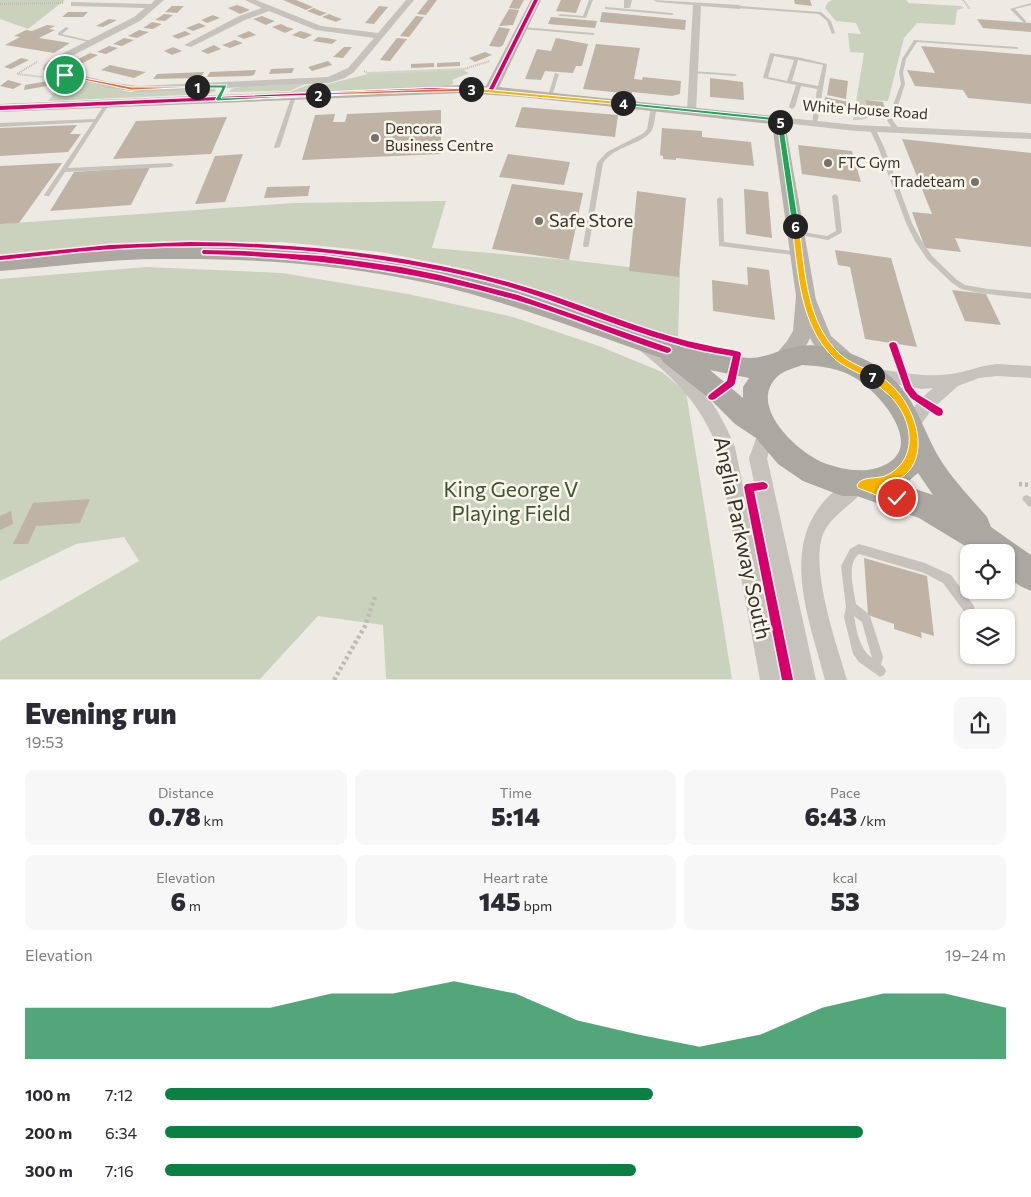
<!DOCTYPE html>
<html lang="en">
<head>
<meta charset="utf-8">
<style>
	:root { --surface:#fff; --page:#f7f7f7; --text:#2b2b33; --muted:#7c7c81; --accent:#0b8043 }
	body { margin:0; font-family:Commissioner,sans-serif; background:var(--page); color:var(--text); height:100vh; display:flex; flex-direction:column; font-size:19px; white-space:nowrap }
	* { box-sizing:border-box; margin:0 }
	p { font-size:16px; color:var(--muted) }
	.icon { flex:none; width:28px; height:28px; fill:none; stroke:currentColor; stroke-width:2; stroke-linecap:round; stroke-linejoin:round }
	.map { position:relative; height:680px; overflow:hidden }
	.details { display:flex; flex-direction:column; background:var(--surface); flex:1 }
	.details>* { flex:none }
	.buttons { position:absolute; left:960px; top:544px; display:grid; gap:10px }
	.buttons a { display:grid; place-items:center; width:55px; height:55px; border-radius:10px; background:var(--surface); box-shadow:0 1px 4px #0004; font-size:25px }
	.pin { position:absolute; display:grid; place-items:center; width:42px; height:42px; color:#fff; margin:-21px; border:2px solid #fff; border-radius:50%; box-shadow:0 1px 5px #0007 }
	.km { position:absolute; width:25px; height:25px; margin:-12px; border-radius:50%; background:#222; color:#fff; font-size:14px; line-height:25px; text-align:center }
	.round { display:grid; place-items:center; flex:none; width:52px; height:52px; border-radius:10px; background:var(--page) }
	.headline { display:flex; align-items:center; justify-content:space-between; height:85px; padding:0 25px }
	h1 { font-size:28px; font-weight:800; line-height:38px }
	.stats { display:grid; grid-template-columns:repeat(3,1fr); gap:8px; height:85px; padding:5px 25px }
	.stats div { display:grid; align-content:center; border-radius:10px; background:var(--page); text-align:center }
	.stats b { font-size:25px; font-weight:800 }
	.stats small { font-size:14px; font-weight:400 }
	.stats p { font-size:14px }
	.chart { height:140px; padding:10px 25px }
	.chart p { display:flex; justify-content:space-between }
	.chart svg { width:100%; height:90px; margin-top:5px; fill:var(--accent); opacity:.7 }
	ul { padding:0 25px; list-style:none; font-size:16px }
	li { display:grid; grid-template-columns:80px 60px 1fr; align-items:center; height:38px }
	li i { height:12px; border-radius:6px; background:var(--accent) }
	.map>svg:first-child { display:block }
	.green { fill:#cad2be }
	.building { fill:#bfb3a6 }
	.lines { fill:none; stroke-linecap:round; stroke-linejoin:round }
	.path-far1 { stroke:#bfbbb4; stroke-width:2; stroke-dasharray:1 1; stroke-linecap:butt }
	.path { stroke:#bfbbb4; stroke-width:4.5; stroke-dasharray:3 3; stroke-linecap:butt }
	.lane { fill:#c6c3bc; fill-rule:evenodd }
	.street { fill:#c6c3bc; fill-rule:evenodd }
	.secondary { fill:#b7b3ac; fill-rule:evenodd }
	.primary { fill:#aba7a1; fill-rule:evenodd }
	.cycleway-casing { stroke:#f8f5eb; stroke-width:3 }
	.cycleway { fill:#d6006c; fill-rule:evenodd }
	.split-1 { fill:#f0652b; stroke:#fff }
	.split-2 { fill:#22a559; stroke:#fff }
	.split-3 { fill:#f0652b; stroke:#fff }
	.split-4 { fill:#f5b400; stroke:#fff }
	.split-5 { fill:#22a559; stroke:#fff }
	.split-6 { fill:#22a559; stroke:#fff }
	.split-7 { fill:#f5b400; stroke:#fff }
	.split-8 { fill:#f5b400; stroke:#fff }
	.poi-dot { fill:#76726b; stroke:#f8f5eb; stroke-width:2 }
	.labels { text-anchor:middle; stroke-width:5; stroke-linejoin:round; paint-order:stroke }
	.far-street-label { font-size:15px; fill:#36312a; stroke:#f8f5eb }
	.far-poi-label { font-size:15px; fill:#36312a; stroke:#f8f5eb; text-anchor:start }
	.poi-label { font-size:18px; fill:#36312a; stroke:#f8f5eb; text-anchor:start }
	.near-park-label { font-size:21px; fill:#3e5330; stroke:#f8f5eb }
	.near-street-label { font-size:21px; fill:#36312a; stroke:#f8f5eb }
</style>
</head>
<body>
<div class="map">
<svg width="1031" height="680" viewBox="0 0 1031 680">
	<rect width="100%" height="100%" fill="#edeae3"/>
	<g class="green">
		<polygon points="0,0 65,0 28,29 0,19"/>
		<path d="M833 0H906L909 3 961 6 964 8 957 10 955 25 917 23 904 38 888 101 865 100 867 106 876 107C871 119 865 120 853 120L864 53 850 52 848 33 861 34 856 23 836 21 825 8 828 2Z"/>
		<polygon points="463,70 469,73 452,80 454,83 448,86 290,92 308,85 328,84 368,74"/>
		<polygon points="64,77 130,92 215,88 216,91 208,94 48,101 60,88 61,78"/>
		<polygon points="305,84 290,91 229,92 231,89 242,87"/>
		<polygon points="446,201 432,248 569,260 680,273 678,338 470,270 381,252 283,242 147,242 0,257 0,224 294,203"/>
		<polygon points="146,267 282,273 408,294 513,317 599,346 662,372 686,392 732,679 386,679 383,625 318,616 260,679 0,679 0,641 139,561 124,537 76,544 0,581 0,279"/>
	</g>
	<g class="building">
		<polygon points="283,0 296,0 313,7 306,10"/>
		<polygon points="437,0 426,15 417,14 428,0"/>
		<polygon points="513,0 524,0 519,9 509,8"/>
		<polygon points="561,0 581,0 576,13 556,11"/>
		<polygon points="794,0 810,0 812,6 795,4"/>
		<polygon points="237,5 243,7 250,10 240,14 228,8"/>
		<polygon points="172,6 184,6 177,13 165,12"/>
		<polygon points="379,6 388,7 374,24 365,23"/>
		<polygon points="314,8 320,11 327,13 320,16 307,11"/>
		<polygon points="509,9 519,10 513,25 499,26"/>
		<polygon points="68,12 88,12 83,17 62,17"/>
		<polygon points="602,12 686,20 685,30 600,22"/>
		<polygon points="164,14 173,15 165,21 155,20"/>
		<polygon points="329,14 336,17 342,19 336,22 322,17"/>
		<polygon points="213,15 220,18 207,23 201,20"/>
		<polygon points="262,16 269,19 275,21 266,25 253,19"/>
		<polygon points="416,16 424,17 409,37 400,36"/>
		<polygon points="551,17 597,21 595,28 548,24"/>
		<polygon points="109,19 117,20 103,27 96,26"/>
		<polygon points="977,19 1031,23 1031,32 983,28"/>
		<polygon points="152,22 162,24 153,29 143,28"/>
		<polygon points="199,23 206,26 193,31 186,28"/>
		<polygon points="281,24 287,27 294,29 285,33 272,27"/>
		<polygon points="47,25 55,26 49,29 55,30 39,38 70,43 54,53 5,45 20,37 14,36 26,30 32,31"/>
		<polygon points="499,27 510,29 503,45 500,47 489,46"/>
		<polygon points="139,30 149,32 137,38 128,36"/>
		<polygon points="185,31 191,34 178,39 172,36"/>
		<polygon points="249,31 256,35 244,39 237,36"/>
		<polygon points="300,31 307,33 312,35 304,39 292,35"/>
		<polygon points="318,37 327,38 337,40 332,44 313,41"/>
		<polygon points="124,38 134,40 122,46 113,44"/>
		<polygon points="397,38 407,39 390,61 380,60"/>
		<polygon points="556,38 588,44 582,66 576,66 573,73 545,71 541,80 525,79 537,49 551,51"/>
		<polygon points="235,40 243,43 230,48 222,45"/>
		<polygon points="596,44 640,48 634,79 642,80 643,77 681,81 680,94 672,96 632,92 632,94 583,89"/>
		<polygon points="214,45 221,49 208,54 201,51"/>
		<polygon points="109,46 118,48 106,54 97,52"/>
		<polygon points="921,46 1031,55 1031,104 968,98 963,90 915,86 907,70 935,73"/>
		<polygon points="173,47 182,51 172,55 164,51"/>
		<polygon points="344,47 352,47 343,58 333,57"/>
		<polygon points="485,52 492,55 475,62 469,58"/>
		<polygon points="90,53 98,55 79,65 71,63"/>
		<polygon points="21,58 29,60 11,69 4,67"/>
		<polygon points="328,61 332,65 312,71 308,67"/>
		<polygon points="460,62 460,66 437,67 437,63"/>
		<polygon points="434,63 434,67 411,68 411,64"/>
		<polygon points="110,65 128,69 146,72 134,78 101,70"/>
		<polygon points="294,68 292,73 269,74 271,69"/>
		<polygon points="256,70 254,75 250,76 207,77 210,72"/>
		<polygon points="204,72 201,77 197,78 153,79 157,74"/>
		<polygon points="710,78 743,82 744,100 710,97"/>
		<polygon points="830,78 848,81 846,99 827,95"/>
		<polygon points="8,80 22,84 13,89 0,86"/>
		<polygon points="48,81 47,86 24,90 25,85"/>
		<polygon points="825,97 848,102 848,107 825,102"/>
		<polygon points="865,100 883,102 885,108 867,106"/>
		<polygon points="522,107 618,115 615,137 515,127"/>
		<polygon points="441,110 441,154 302,160 315,115 335,114 333,122 345,122 347,114"/>
		<polygon points="227,117 211,154 113,159 136,121"/>
		<polygon points="77,125 70,134 81,134 68,152 0,156 0,128"/>
		<polygon points="662,128 702,131 702,137 751,142 754,166 676,158 676,160 663,159 663,156 660,155"/>
		<polygon points="902,139 1031,153 1031,247 955,238 961,252 925,248 912,212 932,214"/>
		<polygon points="798,145 852,151 861,182 802,174"/>
		<polygon points="243,154 225,202 195,204 215,156"/>
		<polygon points="508,154 570,162 564,185 499,177"/>
		<polygon points="62,163 19,223 0,224 0,166"/>
		<polygon points="150,167 131,205 50,211 74,172"/>
		<polygon points="512,184 583,193 569,260 492,249"/>
		<polygon points="310,186 308,196 264,198 267,187"/>
		<polygon points="744,189 768,192 772,238 746,234"/>
		<polygon points="637,191 686,198 679,277 629,271"/>
		<polygon points="835,250 891,258 917,347 865,339 850,267 838,265"/>
		<polygon points="747,267 769,270 775,320 713,311 712,280 748,285"/>
		<polygon points="952,290 986,294 1001,325 965,321"/>
		<polygon points="90,499 80,523 36,526 28,544 13,544 33,503"/>
		<polygon points="11,511 13,524 0,530 0,516"/>
		<polygon points="864,558 927,576 934,636 921,632 922,638 894,629 894,624 868,615"/>
	</g>
	<g class="lines">
		<g class="path-far1">
			<polyline points="963,0 970,9"/>
			<polyline points="0,4 64,3"/>
			<polyline points="37,62 17,74 42,77"/>
			<polyline points="364,71 368,73 464,69 490,61"/>
			<polyline points="52,95 57,89 59,81"/>
		</g>
		<g class="path">
			<polyline points="1019,484 1031,485"/>
			<polyline points="334,680 365,626 376,594"/>
		</g>
		<g class="lane">
			<polygon points="589,0 593,0 586,18 560,16 558,15 560,14 583,16"/>
			<polygon points="1031,3 1031,5 1015,9 1026,21 1026,23 1024,23 1010,9"/>
			<polygon points="739,6 821,12 831,21 835,33 832,34 827,21 819,14 738,8 738,6"/>
			<polygon points="606,7 672,13 674,14 672,15 605,9 605,7"/>
			<polygon points="66,27 69,28 62,34 95,42 93,43 58,35 58,33"/>
			<polygon points="522,27 593,33 595,34 593,35 521,29 520,28"/>
			<polygon points="914,40 1017,47 1019,48 1017,49 917,42 906,59 903,73 905,84 893,121 900,130 897,132 895,131 887,121 901,84 899,73 902,59"/>
			<path d="M770 53 797 57 827 64 817 124 812 123 817 89 801 86 795 107 792 109 789 107 796 85 763 78ZM774 56 794 60 787 81 768 77ZM798 60 823 65 818 86 792 81Z"/>
			<polygon points="692,71 735,74 737,75 735,76 694,73 692,72"/>
			<polygon points="555,73 559,74 552,96 548,97 548,96"/>
			<polygon points="292,95 296,96 280,147 275,148 274,147"/>
			<polygon points="106,102 110,103 68,168 171,163 174,165 171,167 65,172 49,196 45,196 44,195 93,122 0,127 0,123 95,119"/>
			<path d="M654 105 657 107C655 114 655 124 652 130 643 145 615 145 603 163L589 245 588 247H584L583 245 597 163 607 152 644 133 647 129 651 107Z"/>
			<polygon points="870,127 875,128 884,147 912,223 921,240 932,256 956,279 965,285 988,289 1031,293 1031,299 979,293 961,289 951,282 927,259 915,241 906,223 878,147 869,128"/>
			<polygon points="835,194 838,196 842,232 841,233 828,240 795,234 794,233 797,231 827,236 836,231 832,196"/>
			<polygon points="720,197 723,199 724,242 800,252 803,254 802,256 719,246 717,199"/>
			<polygon points="1027,495 1031,497 1031,507 1028,506 1022,499 1024,496"/>
			<path d="M859 544 925 563 951 575 974 606 975 610 974 614 970 615 966 614 943 583 924 573 859 554C846 563 854 590 856 604L870 615 871 619 883 657 881 665 884 667 886 671 884 675 880 677 859 662 853 654 844 617 846 607 841 566 850 549ZM854 616 862 622 872 658C859 648 857 632 854 616Z"/>
		</g>
		<g class="street">
			<polygon points="155,0 164,0 140,21 56,64 53,68 109,82 138,86 328,77 348,68 374,38 316,30 269,11 245,20 191,47 184,45 239,16 262,8 245,0 256,0 321,26 378,33 406,0 414,0 354,72 345,78 329,83 138,92 109,88 43,70 44,65 50,60 134,17 145,8 74,6 71,6 71,2 151,4"/>
			<polygon points="624,0 632,0 630,8 624,8"/>
			<polygon points="653,0 739,5 743,7 739,9 701,6 696,112 687,110 693,5 657,2"/>
			<polygon points="779,117 856,125 1031,133 1031,139 856,131 775,122 774,120"/>
			<path d="M643 339C653 342 661 350 669 356 700 381 720 410 735 447L782 680H760L717 447C701 404 673 377 638 349L635 345 638 341Z"/>
			<path d="M997 364 1031 366V378L997 376 979 378 958 386 932 409 918 429 912 431 906 429 904 424C910 410 921 398 933 388L921 389 873 380 867 379 865 374 867 369 873 368C899 372 925 378 951 374 967 372 981 365 997 364Z"/>
			<polygon points="766,426 772,428 775,433 767,458 816,680 794,680 749,458 760,428"/>
			<path d="M857 476 863 479 866 485C859 501 835 512 825 530 807 562 837 645 847 680H825C810 621 778 546 829 496 838 489 846 481 857 476Z"/>
		</g>
		<path class="secondary" d="M531 0H541L499 87 784 117 816 300 831 336 855 357 858 363 855 369C854 370 848 372 847 372 836 371 814 347 810 338 803 352 794 371 775 365L772 359 787 341 793 331 796 296 772 124 522 97 462 93 0 112V104L462 85 486 86Z"/>
		<path class="primary" d="M160 245C213 246 266 245 318 251 384 257 450 271 514 289 581 307 645 338 714 351 725 353 739 358 750 358 767 358 783 348 799 346 820 342 858 354 875 365 916 391 918 422 940 459 952 479 971 498 987 517L991 527 1031 555V591L1020 586 1006 576V552H975L919 518 857 496H842L803 481 778 464 756 438 735 424 710 399 663 362 661 358C585 332 510 302 432 284 343 264 252 258 162 259 108 259 53 267 0 271V257ZM802 365C821 366 840 368 857 379 884 397 929 452 877 468 860 473 840 469 824 463 797 452 746 405 778 376 783 371 795 368 802 365ZM710 370 749 378 743 387V398ZM918 473 933 495 904 485Z"/>
		<defs>
			<g id="cycleway">
				<polygon points="534,0 538,0 493,90 491,91 434,90 0,110 0,106 434,88 489,89"/>
				<path d="M190 242C300 243 409 254 515 284 569 299 620 322 673 337 684 340 695 343 706 345 717 348 729 349 740 352L741 354 735 383 734 385 715 399 712 400 709 399 708 397 709 395 727 381 733 356C713 353 693 349 674 343 609 325 549 296 484 280 368 252 247 241 128 248 85 250 43 256 0 260V256L110 245Z"/>
				<path d="M203 250 244 251 323 256 401 267 440 275 518 295 670 348 671 350 670 352 667 353C615 336 565 314 513 299 412 270 310 257 205 254H203L202 252Z"/>
				<polygon points="893,342 896,343 897,345 911,386 917,394 942,409 943,412 942,415 939,416 936,415 911,398 905,390 889,345 890,343"/>
				<polygon points="763,482 766,483 768,486 766,489 754,491 793,680 782,680 744,487 746,484"/>
			</g>
		</defs>
		<use href="#cycleway" class="cycleway-casing"/>
		<use href="#cycleway" class="cycleway"/>
	</g>
	<polygon class="split-1" points="63,74 131,87 200,87 131,90 65,76"/>
	<polygon class="split-2" points="197,85 227,85 221,98 321,95 218,101 215,100 222,88 195,88"/>
	<polygon class="split-3" points="471,88 473,91 315,95 318,93"/>
	<polygon class="split-4" points="471,88 623,102 625,103 623,105 469,91"/>
	<polygon class="split-5" points="621,102 779,118 783,122 780,124 777,121 623,105"/>
	<polygon class="split-6" points="780,121 783,122 799,226 795,228 792,226 777,122"/>
	<path class="split-7" d="M795 223 799 226C805 269 806 324 841 355 850 363 864 368 875 373V378H869C858 373 844 367 835 359 799 326 798 271 792 226Z"/>
	<path class="split-8" d="M872 372C917 391 945 476 879 486L900 495 902 498 897 503 858 488 857 485C861 476 877 479 885 476 920 460 913 419 890 396 883 390 876 384 869 378L868 376Z"/>
	<g class="poi-dot">
		<circle cx="375" cy="138" r="5"/>
		<circle cx="828" cy="163" r="5"/>
		<circle cx="975" cy="182" r="5"/>
		<circle cx="539" cy="221" r="5"/>
	</g>
	<g class="labels">
		<g class="far-street-label">
			<text transform="translate(865 110) rotate(4)" y="5">White House Road</text>
		</g>
		<g class="far-poi-label">
			<text x="385" y="134">Dencora<tspan x="385" dy="17">Business Centre</tspan></text>
			<text x="838" y="168">FTC Gym</text>
			<text x="965" y="187" text-anchor="end">Tradeteam</text>
		</g>
		<g class="poi-label">
			<text x="549" y="227">Safe Store</text>
		</g>
		<g class="near-park-label">
			<text x="511" y="497">King George V<tspan x="511" dy="24">Playing Field</tspan></text>
		</g>
		<g class="near-street-label">
			<text transform="translate(742 538) rotate(78)" y="7">Anglia Parkway South</text>
		</g>
	</g>
</svg>
<div class="buttons">
<a><svg class="icon" aria-label="locate" viewBox="0 0 24 24"><circle cx="12" cy="12" r="6"/><path d="M12 2v4M12 18v4M2 12h4M18 12h4"/></svg></a>
<a><svg class="icon" aria-label="layers" viewBox="0 0 24 24"><path d="M12 4l9 5-9 5-9-5zM3 14l9 5 9-5"/></svg></a>
</div>
<div class="pin" style="left:65px;top:75px;background:#1e9e55"><svg class="icon" aria-label="arrive" viewBox="0 0 24 24"><path d="M6 21V4h12l-3 4 3 4H6"/></svg></div>
<div class="pin" style="left:897px;top:498px;background:#d93025"><svg class="icon" aria-label="check" viewBox="0 0 24 24"><path d="M5 12l5 5 9-10"/></svg></div>
<b class="km" style="left:197px;top:87px">1</b>
<b class="km" style="left:318px;top:95px">2</b>
<b class="km" style="left:471px;top:89px">3</b>
<b class="km" style="left:623px;top:103px">4</b>
<b class="km" style="left:780px;top:122px">5</b>
<b class="km" style="left:795px;top:226px">6</b>
<b class="km" style="left:872px;top:376px">7</b>
</div>
<section class="details">
<div class="headline"><div><h1>Evening run</h1><p>19:53</p></div><a class="round"><svg class="icon" aria-label="share" viewBox="0 0 24 24"><path d="M12 15V3M7 8l5-5 5 5M5 13v7h14v-7"/></svg></a></div>
<div class="stats">
<div><p>Distance</p><b>0.78<small> km</small></b></div>
<div><p>Time</p><b>5:14</b></div>
<div><p>Pace</p><b>6:43<small> /km</small></b></div>
</div>
<div class="stats">
<div><p>Elevation</p><b>6<small> m</small></b></div>
<div><p>Heart rate</p><b>145<small> bpm</small></b></div>
<div><p>kcal</p><b>53</b></div>
</div>
<div class="chart"><p><span>Elevation</span>19–24 m</p>
<svg viewBox="0 0 160 44" preserveAspectRatio="none"><path d="M0 44V19L10 19L20 19L30 19L40 19L50 12L60 12L70 6L80 12L90 25L100 32L110 38L120 32L130 19L140 12L150 12L160 19V44z"/></svg>
</div>
<ul>
<li><b>100 m</b>7:12<i style="width:58%"></i></li>
<li><b>200 m</b>6:34<i style="width:83%"></i></li>
<li><b>300 m</b>7:16<i style="width:56%"></i></li>
</ul>
</section>
</body>
</html>
